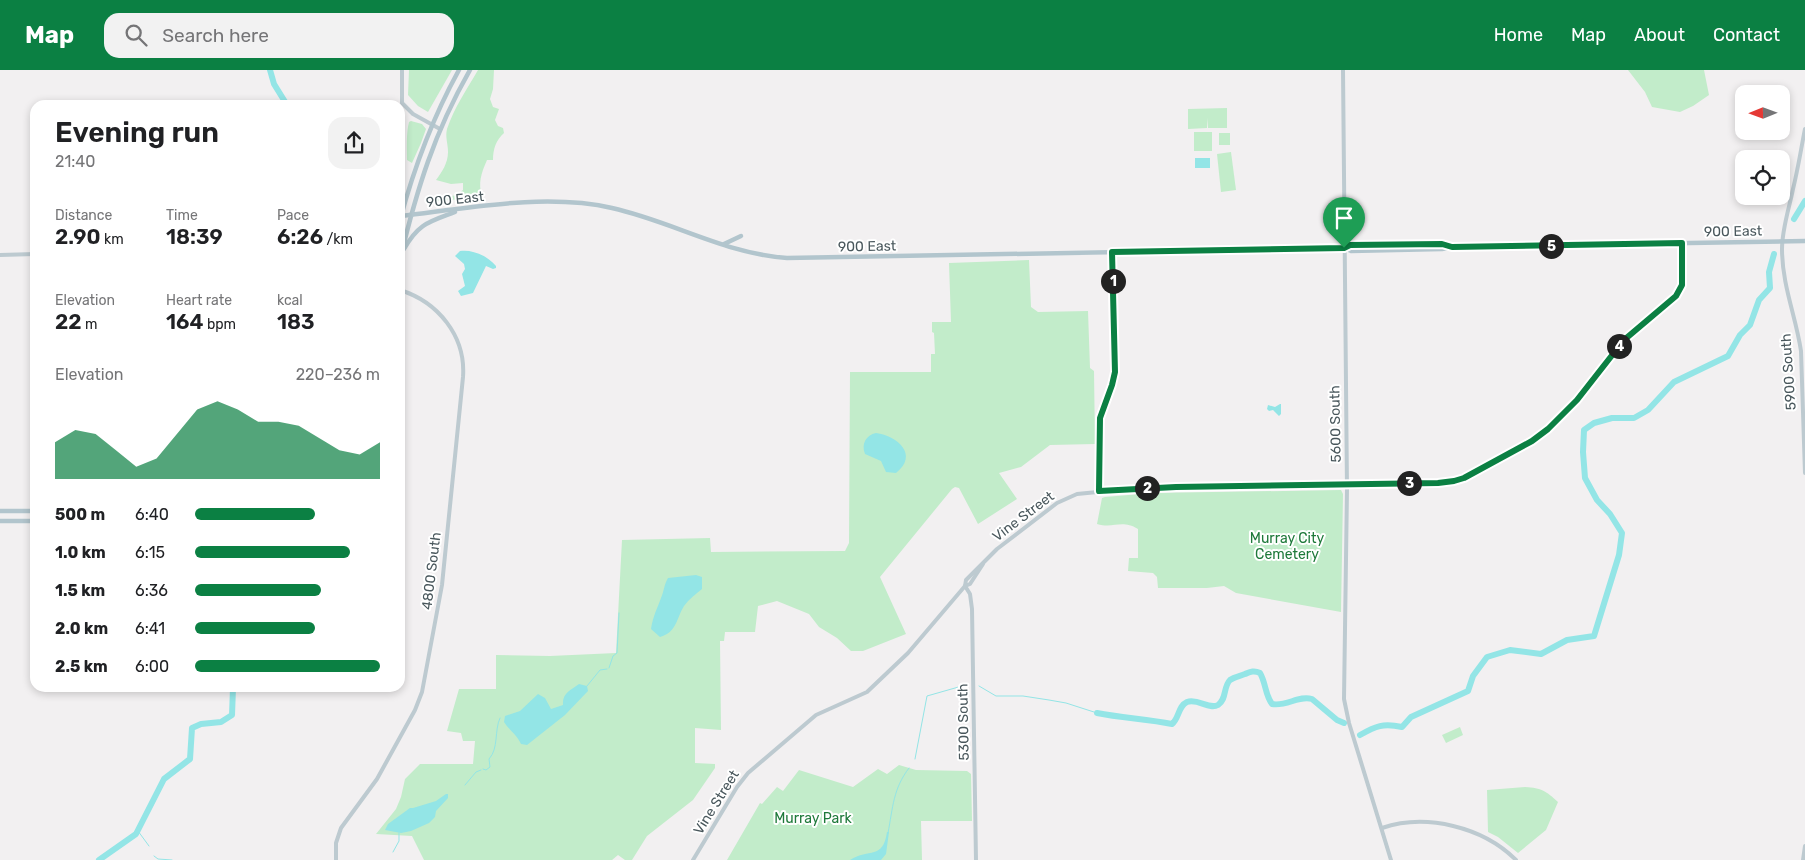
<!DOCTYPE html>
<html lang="en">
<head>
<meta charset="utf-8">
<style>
	:root { --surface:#fff; --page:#f2f2f2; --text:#202124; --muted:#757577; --accent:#0b8043 }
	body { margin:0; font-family:Rubik,sans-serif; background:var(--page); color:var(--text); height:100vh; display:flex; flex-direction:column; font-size:19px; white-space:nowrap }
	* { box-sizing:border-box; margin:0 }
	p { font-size:16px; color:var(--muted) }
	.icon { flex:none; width:28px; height:28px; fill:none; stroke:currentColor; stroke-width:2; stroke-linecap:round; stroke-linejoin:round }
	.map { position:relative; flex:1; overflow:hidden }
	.drawer { position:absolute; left:30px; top:30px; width:375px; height:592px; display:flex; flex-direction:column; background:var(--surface); border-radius:15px; box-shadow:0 2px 8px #0003 }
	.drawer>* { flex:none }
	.needle { width:32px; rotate:269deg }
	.tools { position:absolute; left:1735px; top:15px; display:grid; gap:10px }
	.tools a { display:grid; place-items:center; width:55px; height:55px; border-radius:10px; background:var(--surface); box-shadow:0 2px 8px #0003; font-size:25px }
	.pin { position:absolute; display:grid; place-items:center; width:42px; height:42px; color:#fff; margin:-51px -21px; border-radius:50% 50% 50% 0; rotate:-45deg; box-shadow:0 0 5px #0007 }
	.pin .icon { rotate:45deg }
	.km { position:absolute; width:25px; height:25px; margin:-12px; border-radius:50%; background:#222; color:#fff; font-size:14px; line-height:25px; text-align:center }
	.round { display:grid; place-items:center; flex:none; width:52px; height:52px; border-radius:15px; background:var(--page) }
	.overview { display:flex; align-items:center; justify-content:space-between; height:85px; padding:0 25px }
	h1 { font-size:28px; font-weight:600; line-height:38px }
	.figures { display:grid; grid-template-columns:repeat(3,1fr); gap:8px; height:85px; padding:5px 25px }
	.figures div { display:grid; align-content:center }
	.figures b { font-size:21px; font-weight:600 }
	.figures small { font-size:14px; font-weight:400 }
	.figures p { font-size:14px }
	.chart { height:140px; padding:10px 25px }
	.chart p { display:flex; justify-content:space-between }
	.chart svg { width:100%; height:90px; margin-top:5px; fill:var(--accent); opacity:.7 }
	ul { padding:0 25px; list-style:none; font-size:16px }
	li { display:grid; grid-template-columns:80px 60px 1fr; align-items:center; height:38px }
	li i { height:12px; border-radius:6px; background:var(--accent) }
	header { display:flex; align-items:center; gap:30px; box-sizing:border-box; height:70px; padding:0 25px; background:var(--accent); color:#fff }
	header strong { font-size:24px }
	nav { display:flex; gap:28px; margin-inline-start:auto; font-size:18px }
	.search { width:350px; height:45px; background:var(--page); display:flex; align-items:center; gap:12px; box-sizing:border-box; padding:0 18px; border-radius:15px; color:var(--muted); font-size:19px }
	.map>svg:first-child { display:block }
	.green { fill:#c2ecca }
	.water { fill:#93e5e6 }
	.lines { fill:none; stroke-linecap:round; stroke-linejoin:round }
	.stream { stroke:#93e5e6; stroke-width:1 }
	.river { stroke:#93e5e6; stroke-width:6 }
	.secondary { stroke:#bdcad0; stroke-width:4 }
	.primary { stroke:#b2c5cd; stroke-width:4.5 }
	.route-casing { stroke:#fff; stroke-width:10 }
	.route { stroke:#0b8043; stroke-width:6 }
	.labels { text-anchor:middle; stroke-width:4; stroke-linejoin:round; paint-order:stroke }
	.street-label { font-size:14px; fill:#49575c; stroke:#fff }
	.park-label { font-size:14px; fill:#1e793a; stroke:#fff }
</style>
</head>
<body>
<header>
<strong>Map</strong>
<div class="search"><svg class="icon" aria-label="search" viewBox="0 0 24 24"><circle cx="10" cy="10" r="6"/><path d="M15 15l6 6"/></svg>Search here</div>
<nav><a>Home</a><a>Map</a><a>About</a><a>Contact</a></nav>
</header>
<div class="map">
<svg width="1805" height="790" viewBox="0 0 1805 790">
	<rect width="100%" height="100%" fill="#f2f0f1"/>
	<g class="green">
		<polygon points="409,0 452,0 428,42 418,36 408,25"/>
		<path d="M478 0H494L493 19 490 29 493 37 499 39 495 50 498 56 503 58 504 63C496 70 493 79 493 90H487C481 104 478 112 482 127L428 132 430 130 457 125 463 120V113L451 114 436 110C442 102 448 93 448 82 448 74 445 67 447 59 454 38 467 19 478 0Z"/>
		<polygon points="1628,0 1704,0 1709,25 1693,36 1680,42 1652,37 1645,22"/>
		<polygon points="1227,38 1227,58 1208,58 1208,48 1207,58 1188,59 1188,39"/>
		<path d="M411 51 422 54 426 59 421 73 412 93 407 90C407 78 406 64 409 52Z"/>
		<rect x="1194" y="62" width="18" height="19"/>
		<rect x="1219" y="63" width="11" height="12"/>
		<polygon points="1231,82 1236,120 1221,122 1217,84"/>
		<polygon points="1029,190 1031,237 1038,242 1088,241 1090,298 1094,301 1095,374 1050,375 1021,397 999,403 1017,429 978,454 959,418 955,417 952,419 880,507 906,564 863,581 851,581 837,568 819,557 809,544 777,531 758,536 755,562 725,562 724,571 720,571 721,660 695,658 695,693 715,694 715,698 693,730 647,766 632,790 625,790 618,785 612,790 424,790 412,766 376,764 396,739 401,727 405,709 420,694 473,694 475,671 463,671 461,663 447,661 459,619 496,619 496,585 550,586 616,583 622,470 710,468 711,482 845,481 849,473 850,302 931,302 931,284 935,284 934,263 932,262 932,252 951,252 949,193"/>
		<path d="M1341 420 1343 424 1341 542 1236 523 1224 516 1207 518H1158L1157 507 1153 503 1128 501 1129 488H1138V459C1121 449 1114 459 1097 454L1102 428 1105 427 1152 423Z"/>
		<polygon points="1460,657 1463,665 1446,673 1442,665"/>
		<polygon points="899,695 916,700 967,701 971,704 972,751 921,751 922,790 727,790 760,733 762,734 777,717 783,721 799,700 853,717 878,699 887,704"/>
		<path d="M1525 717C1542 718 1546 721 1558 732L1546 760 1518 783 1498 767 1488 762 1487 720Z"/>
	</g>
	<g class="water">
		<rect x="1195" y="88" width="15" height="10"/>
		<path d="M460 181C472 179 488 186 496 196V198L493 199 486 196 473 223 461 226 458 221 465 216 462 204 465 199 464 194 455 186Z"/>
		<polygon points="1280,334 1281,334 1281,344 1279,346 1273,340 1269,341 1267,339 1268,335 1275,337"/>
		<path d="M876 363C898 366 919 385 896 403L886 402 881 391 865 384C861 374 866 365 876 363Z"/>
		<path d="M696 505 702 507V519C696 524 689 529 684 536 676 549 677 562 660 567L651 559C653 546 657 539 661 528 664 521 664 515 668 508Z"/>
		<path d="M579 614 587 616 588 621 565 645 527 675 521 674C517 665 509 660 504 652L505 646 520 641 538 624 545 628 551 639 563 635C562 623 571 620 579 614Z"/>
		<polygon points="446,724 448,724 448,728 436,741 435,747 429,753 411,761 401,763 385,760 388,754 410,738 413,738 436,731"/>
		<path d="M887 762H889L886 784 881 790H850C869 778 883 790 887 762Z"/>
	</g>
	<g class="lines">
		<g class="stream">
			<polyline points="609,598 613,586 617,583 619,543"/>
			<polyline points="587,616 600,600 607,599"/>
			<polyline points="979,616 996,626 1023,626 1049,630 1066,633 1097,643"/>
			<polyline points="915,689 927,626 962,616 968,616"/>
			<path d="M483 699 486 700 490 697 489 689C499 678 494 661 500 648"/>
			<polyline points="465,715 476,702 481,700"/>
			<polyline points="138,761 149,776"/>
			<path d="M888 763C893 737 893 719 909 698"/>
			<polyline points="393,782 399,771 399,763"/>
			<polyline points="154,786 158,789 172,790"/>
		</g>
		<g class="river">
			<polyline points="270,0 274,14 287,35"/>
			<polyline points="1794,149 1805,131"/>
			<path d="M1097 643C1122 648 1147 649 1172 654 1179 649 1178 636 1187 632 1198 628 1209 640 1218 635 1227 629 1223 617 1230 610 1234 607 1240 606 1245 604 1250 602 1254 600 1260 603 1266 613 1265 625 1272 634 1286 637 1299 625 1312 629L1337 650 1344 653"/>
			<path d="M1360 665C1376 656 1383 653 1402 657L1411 647 1468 621 1473 606 1487 587 1510 580 1541 584 1567 570 1594 566 1619 485 1622 463 1610 444 1597 430 1585 408 1583 382 1584 360 1594 353 1612 348H1634L1648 340 1674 312 1728 286 1740 265 1750 255 1759 230 1770 218 1769 202 1774 184"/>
			<polyline points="99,790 136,764 164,709 190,689 192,658 201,654 221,652 232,645 233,618"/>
		</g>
		<g class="secondary">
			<polyline points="402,0 402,33 413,44 440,59"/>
			<polyline points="1343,0 1347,419 1344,629 1349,653 1391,790"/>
			<path d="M1805 59C1801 79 1798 99 1793 119 1789 139 1782 159 1782 179 1782 215 1796 247 1801 281L1805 403"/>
			<polyline points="0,185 35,184"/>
			<polyline points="1099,421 1100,348 1112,315 1115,297 1112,181"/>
			<polyline points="965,516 970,524 972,539 976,790"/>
			<polyline points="965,516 970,514 983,494"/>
			<path d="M1382 758C1426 743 1483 757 1516 790"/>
			<path d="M336 790V773L341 758 377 709 415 640 422 622 442 515 463 307C466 266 438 232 400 220"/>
			<polyline points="693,790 737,717 748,703 816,645 867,622 908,583 965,516 966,510 997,479 1057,433 1077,424 1118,420 1176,417 1438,413 1454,411 1464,408 1532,371 1548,359 1577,330 1624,270 1676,226 1682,215 1682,173"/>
			<polyline points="1803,790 1805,776"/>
		</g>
		<g class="primary">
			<path d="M401 146C468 138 546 123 612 138 671 151 726 184 787 188L1344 178 1350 175 1441 174 1452 177"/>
			<path d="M400 150C414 98 433 47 459 0"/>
			<polyline points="724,174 741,166"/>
			<polyline points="1344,178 1351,181 1442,179 1452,177 1805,171"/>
			<path d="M404 179C419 153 429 152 455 142"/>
			<path d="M400 189C417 119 434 63 470 0"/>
			<polyline points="0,441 35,441"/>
			<polyline points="0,451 35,451"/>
		</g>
	</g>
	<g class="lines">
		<defs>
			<polygon id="route" points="1682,173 1682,215 1676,226 1624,270 1577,330 1548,359 1532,371 1464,408 1454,411 1438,413 1176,417 1099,421 1100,348 1112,315 1115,302 1112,182 1344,178 1350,175 1442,174 1452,177"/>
		</defs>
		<use href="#route" class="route-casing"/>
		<use href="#route" class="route"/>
	</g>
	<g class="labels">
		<g class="street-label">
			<text transform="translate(455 129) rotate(-6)" y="5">900 East</text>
			<text transform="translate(1733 161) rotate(-1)" y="5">900 East</text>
			<text transform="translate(867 176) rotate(-1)" y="5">900 East</text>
			<text transform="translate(1788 302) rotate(-94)" y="5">5900 South</text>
			<text transform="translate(1335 354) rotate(-91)" y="5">5600 South</text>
			<text transform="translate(1023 446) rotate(-37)" y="5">Vine Street</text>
			<text transform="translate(431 501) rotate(-83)" y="5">4800 South</text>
			<text transform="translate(963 652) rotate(-91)" y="5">5300 South</text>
			<text transform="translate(716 732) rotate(-58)" y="5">Vine Street</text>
		</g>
		<g class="park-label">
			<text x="1287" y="473">Murray City<tspan x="1287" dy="16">Cemetery</tspan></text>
			<text x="813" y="753">Murray Park</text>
		</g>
	</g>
</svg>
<div class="tools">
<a><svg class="needle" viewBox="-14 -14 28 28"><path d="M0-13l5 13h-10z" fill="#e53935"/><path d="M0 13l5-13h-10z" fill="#757577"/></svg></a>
<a><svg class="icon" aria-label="locate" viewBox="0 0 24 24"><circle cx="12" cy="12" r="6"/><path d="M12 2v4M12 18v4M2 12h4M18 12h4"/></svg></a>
</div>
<div class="pin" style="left:1344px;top:178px;background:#1e9e55"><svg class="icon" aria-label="arrive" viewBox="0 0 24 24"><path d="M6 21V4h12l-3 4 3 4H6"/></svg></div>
<b class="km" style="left:1113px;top:211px">1</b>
<b class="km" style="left:1147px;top:418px">2</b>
<b class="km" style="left:1409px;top:413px">3</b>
<b class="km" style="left:1619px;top:276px">4</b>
<b class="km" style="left:1551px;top:176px">5</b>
<section class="drawer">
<div class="overview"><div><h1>Evening run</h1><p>21:40</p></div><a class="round"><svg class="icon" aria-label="share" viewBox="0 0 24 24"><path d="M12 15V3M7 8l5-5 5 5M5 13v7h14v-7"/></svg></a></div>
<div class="figures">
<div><p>Distance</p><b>2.90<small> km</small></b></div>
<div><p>Time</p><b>18:39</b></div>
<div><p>Pace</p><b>6:26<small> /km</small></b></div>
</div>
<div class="figures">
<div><p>Elevation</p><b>22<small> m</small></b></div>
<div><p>Heart rate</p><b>164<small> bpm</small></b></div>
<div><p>kcal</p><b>183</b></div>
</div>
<div class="chart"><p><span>Elevation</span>220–236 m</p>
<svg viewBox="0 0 160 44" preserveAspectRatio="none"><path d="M0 44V26L10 20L20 22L30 30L40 38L50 34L60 22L70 10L80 6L90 10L100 16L110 16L120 18L130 24L140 30L150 32L160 26V44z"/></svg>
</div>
<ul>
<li><b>500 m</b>6:40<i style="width:65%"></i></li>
<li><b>1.0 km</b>6:15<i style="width:84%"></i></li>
<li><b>1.5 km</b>6:36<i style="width:68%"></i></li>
<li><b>2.0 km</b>6:41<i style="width:65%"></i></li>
<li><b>2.5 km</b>6:00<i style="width:100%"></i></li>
</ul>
</section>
</div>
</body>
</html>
